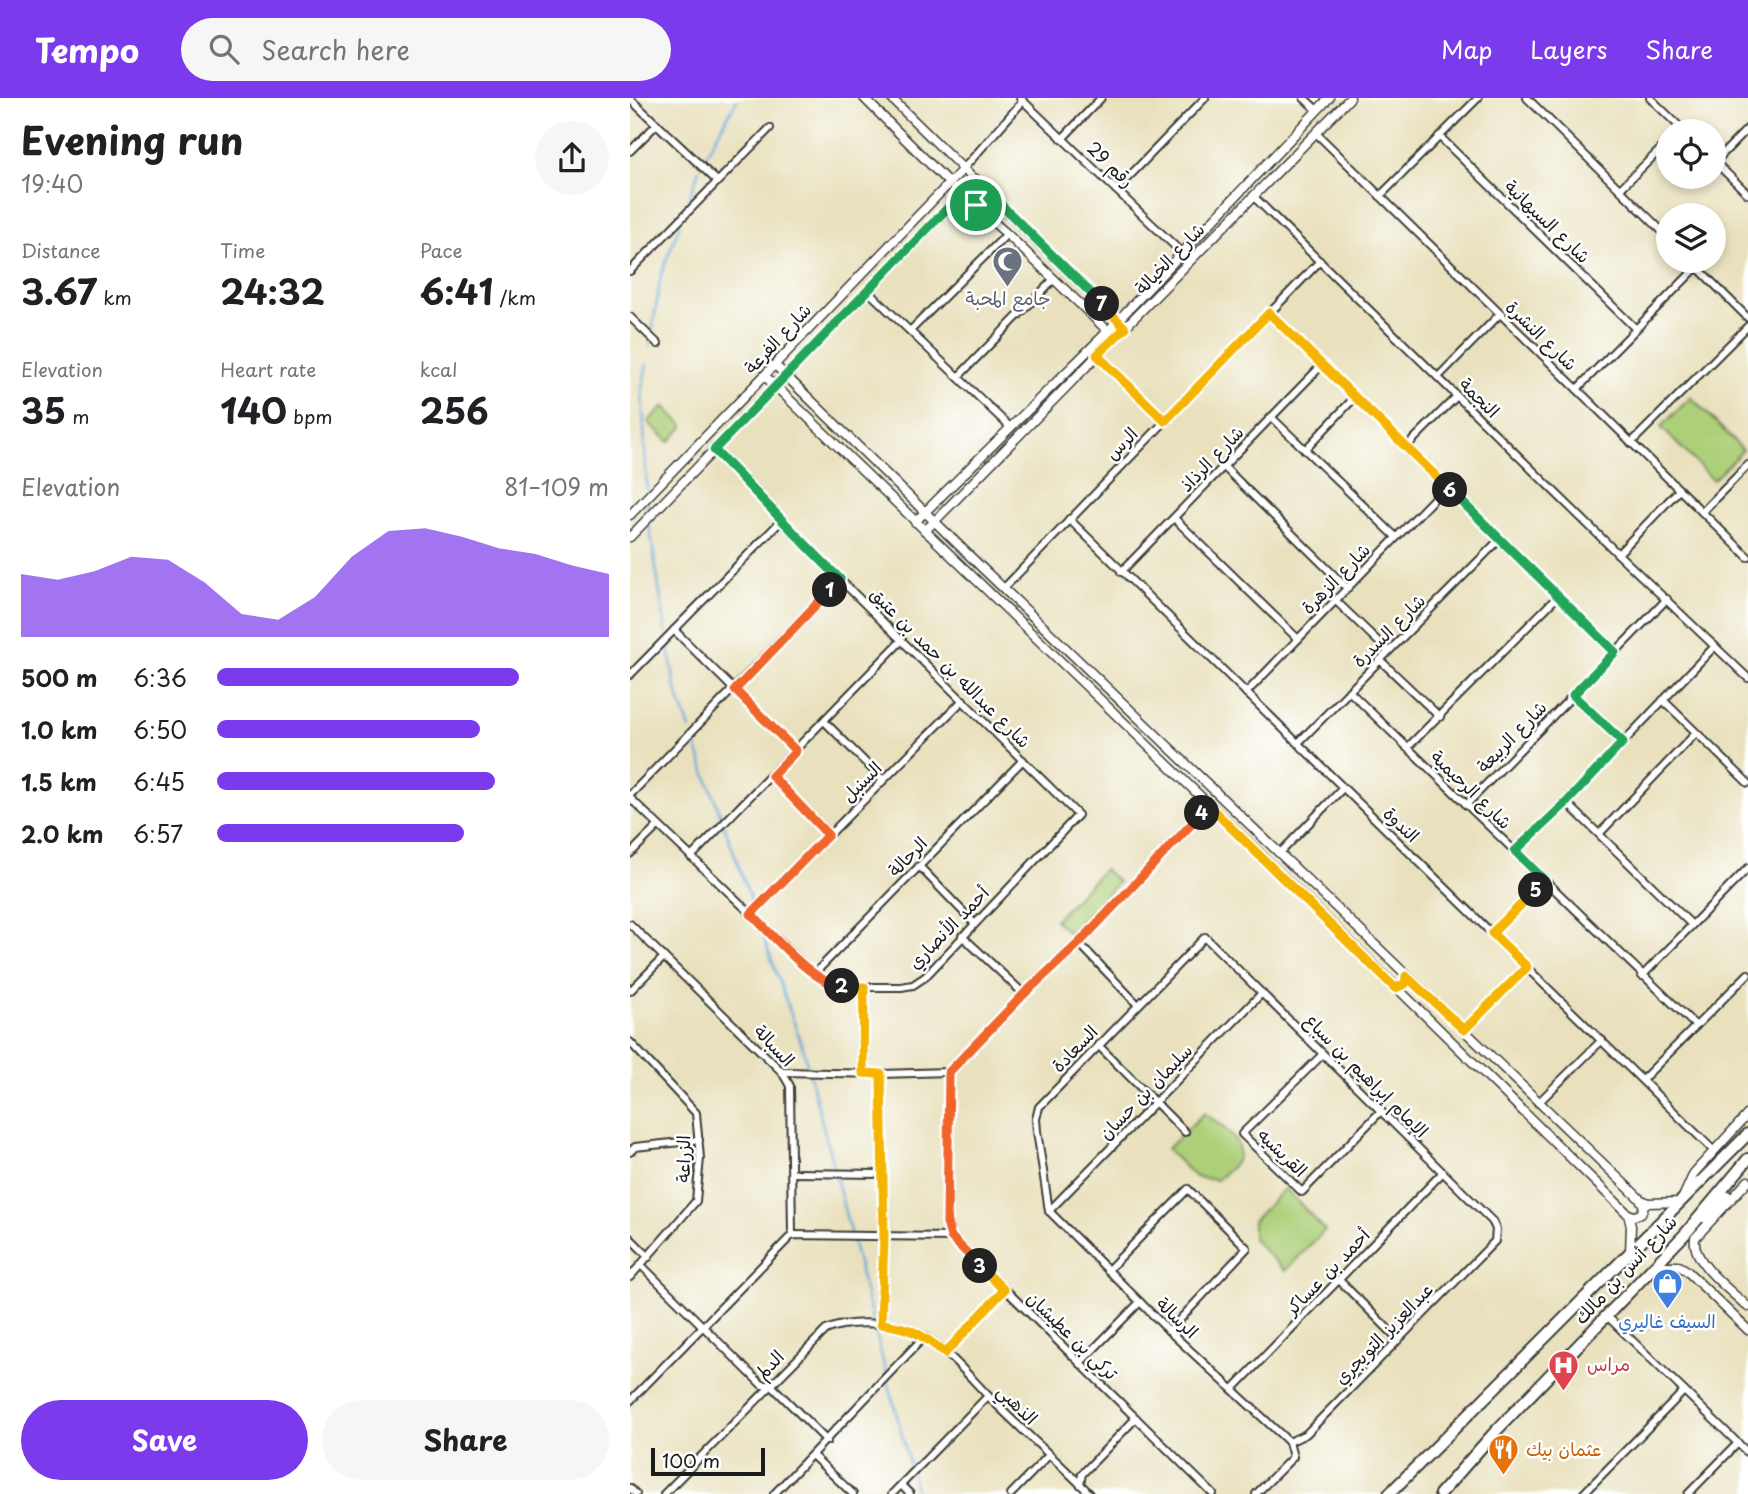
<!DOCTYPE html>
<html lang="en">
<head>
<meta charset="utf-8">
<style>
	:root { --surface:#fff; --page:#f6f6f6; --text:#202124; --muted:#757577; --accent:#7c3aed }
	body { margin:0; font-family:"Playpen Sans","Playpen Sans Arabic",sans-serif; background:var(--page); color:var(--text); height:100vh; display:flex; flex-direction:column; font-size:26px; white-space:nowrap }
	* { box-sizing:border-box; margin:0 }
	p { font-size:23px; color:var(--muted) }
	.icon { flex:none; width:38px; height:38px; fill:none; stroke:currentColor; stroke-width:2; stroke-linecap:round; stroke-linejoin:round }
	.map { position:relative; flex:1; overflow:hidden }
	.details { display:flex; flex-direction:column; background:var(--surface); width:630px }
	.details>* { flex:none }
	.fabs { position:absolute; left:1026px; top:21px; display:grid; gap:14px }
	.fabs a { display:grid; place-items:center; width:70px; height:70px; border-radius:50%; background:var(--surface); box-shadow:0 4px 10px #0003; font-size:35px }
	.scale { position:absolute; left:21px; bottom:18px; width:114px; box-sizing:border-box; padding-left:7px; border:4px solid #1c1c1c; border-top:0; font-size:19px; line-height:24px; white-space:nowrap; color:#1c1c1c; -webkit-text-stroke:5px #fff; paint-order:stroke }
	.pin { position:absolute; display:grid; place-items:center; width:60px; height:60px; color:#fff; margin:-30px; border:4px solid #fff; border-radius:50%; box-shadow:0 2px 7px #0007 }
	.km { position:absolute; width:35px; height:35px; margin:-18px; border-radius:50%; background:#222; color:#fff; font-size:19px; line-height:35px; text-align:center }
	.round { display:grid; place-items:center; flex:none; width:74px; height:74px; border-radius:37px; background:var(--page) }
	.headline { display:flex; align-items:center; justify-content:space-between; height:119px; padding:0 21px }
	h1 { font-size:38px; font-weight:700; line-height:52px }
	.figures { display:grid; grid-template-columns:repeat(3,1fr); gap:10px; height:119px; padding:7px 21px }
	.figures div { display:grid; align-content:center }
	.figures b { font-size:35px; font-weight:700 }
	.figures small { font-size:19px; font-weight:400 }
	.figures p { font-size:19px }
	.chart { height:196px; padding:14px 21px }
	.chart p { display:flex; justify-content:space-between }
	.chart svg { width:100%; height:126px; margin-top:7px; fill:var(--accent); opacity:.7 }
	.button { display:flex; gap:14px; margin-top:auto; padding:14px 21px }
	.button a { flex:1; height:80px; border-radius:42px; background:var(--accent); color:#fff; font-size:28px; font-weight:700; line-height:80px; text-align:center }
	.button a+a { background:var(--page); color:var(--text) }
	ul { padding:0 21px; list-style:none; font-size:23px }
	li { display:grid; grid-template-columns:112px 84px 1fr; align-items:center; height:52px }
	li i { height:18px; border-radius:9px; background:var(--accent) }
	header { display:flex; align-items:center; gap:42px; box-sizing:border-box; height:98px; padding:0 35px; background:var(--accent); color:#fff }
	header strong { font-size:33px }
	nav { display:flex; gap:38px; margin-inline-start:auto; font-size:24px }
	.search { width:490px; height:63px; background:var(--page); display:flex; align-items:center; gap:18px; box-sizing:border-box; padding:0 24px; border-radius:38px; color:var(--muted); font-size:26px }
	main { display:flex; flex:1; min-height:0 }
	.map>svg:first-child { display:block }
	.green { fill:#accf77; stroke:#64764a; stroke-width:2 }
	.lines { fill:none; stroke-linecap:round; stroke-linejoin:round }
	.stream { stroke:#65a7d9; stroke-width:2.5 }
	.minor-casing { stroke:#3b3a34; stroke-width:10 }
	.tertiary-casing { stroke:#3b3a34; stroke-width:11 }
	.primary-casing { stroke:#3b3a34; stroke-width:14 }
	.minor { stroke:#fff; stroke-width:6 }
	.tertiary { stroke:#fff; stroke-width:8 }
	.primary { stroke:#fff; stroke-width:10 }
	.split-1-casing { stroke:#fff; stroke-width:14 }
	.split-2-casing { stroke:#fff; stroke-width:14 }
	.split-3-casing { stroke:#fff; stroke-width:14 }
	.split-4-casing { stroke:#fff; stroke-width:14 }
	.split-5-casing { stroke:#fff; stroke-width:14 }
	.split-6-casing { stroke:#fff; stroke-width:14 }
	.split-7-casing { stroke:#fff; stroke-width:14 }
	.split-8-casing { stroke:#fff; stroke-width:14 }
	.split-1 { stroke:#22a559; stroke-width:9 }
	.split-2 { stroke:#f0652b; stroke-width:9 }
	.split-3 { stroke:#f5b400; stroke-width:9 }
	.split-4 { stroke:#f0652b; stroke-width:9 }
	.split-5 { stroke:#f5b400; stroke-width:9 }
	.split-6 { stroke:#22a559; stroke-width:9 }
	.split-7 { stroke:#f5b400; stroke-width:9 }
	.split-8 { stroke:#22a559; stroke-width:9 }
	.labels { text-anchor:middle; stroke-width:5; stroke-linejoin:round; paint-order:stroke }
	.street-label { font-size:18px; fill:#1c1c1c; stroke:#fff }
	.worship-label { font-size:18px; fill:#5b616d; stroke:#fff }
	.shop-label { font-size:18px; fill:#366cbe; stroke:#fff }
	.health-label { font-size:18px; fill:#be3a42; stroke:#fff; text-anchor:start }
	.food-label { font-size:18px; fill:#c56008; stroke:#fff; text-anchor:start }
</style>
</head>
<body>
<header>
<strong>Tempo</strong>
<div class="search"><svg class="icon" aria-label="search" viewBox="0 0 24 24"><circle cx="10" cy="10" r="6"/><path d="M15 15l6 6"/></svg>Search here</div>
<nav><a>Map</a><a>Layers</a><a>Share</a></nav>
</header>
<main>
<section class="details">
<div class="headline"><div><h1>Evening run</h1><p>19:40</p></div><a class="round"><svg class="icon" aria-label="share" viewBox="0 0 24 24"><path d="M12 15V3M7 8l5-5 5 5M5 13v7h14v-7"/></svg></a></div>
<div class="figures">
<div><p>Distance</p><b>3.67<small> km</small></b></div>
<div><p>Time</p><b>24:32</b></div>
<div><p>Pace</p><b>6:41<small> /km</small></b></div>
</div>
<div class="figures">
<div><p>Elevation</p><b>35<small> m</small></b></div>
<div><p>Heart rate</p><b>140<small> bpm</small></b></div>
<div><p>kcal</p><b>256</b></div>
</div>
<div class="chart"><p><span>Elevation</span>81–109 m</p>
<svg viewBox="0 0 160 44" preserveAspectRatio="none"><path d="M0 44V22L10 24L20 21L30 16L40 17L50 25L60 36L70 38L80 30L90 16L100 7L110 6L120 9L130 13L140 15L150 19L160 22V44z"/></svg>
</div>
<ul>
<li><b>500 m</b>6:36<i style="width:77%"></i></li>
<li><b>1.0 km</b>6:50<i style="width:67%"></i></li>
<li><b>1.5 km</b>6:45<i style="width:71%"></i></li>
<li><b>2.0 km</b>6:57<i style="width:63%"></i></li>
</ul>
<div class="button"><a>Save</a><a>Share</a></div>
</section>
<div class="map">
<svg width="1118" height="1396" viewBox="0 0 1118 1396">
	<rect width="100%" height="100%" fill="#fff"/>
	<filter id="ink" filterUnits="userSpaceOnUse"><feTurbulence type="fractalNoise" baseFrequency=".0143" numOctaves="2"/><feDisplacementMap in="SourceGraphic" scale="14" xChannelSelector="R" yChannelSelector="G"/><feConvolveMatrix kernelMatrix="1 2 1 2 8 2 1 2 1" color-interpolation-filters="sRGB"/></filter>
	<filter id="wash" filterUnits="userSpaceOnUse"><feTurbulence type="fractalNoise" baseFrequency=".00686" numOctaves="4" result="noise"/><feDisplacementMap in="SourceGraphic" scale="28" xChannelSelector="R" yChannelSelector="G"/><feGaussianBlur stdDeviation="1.57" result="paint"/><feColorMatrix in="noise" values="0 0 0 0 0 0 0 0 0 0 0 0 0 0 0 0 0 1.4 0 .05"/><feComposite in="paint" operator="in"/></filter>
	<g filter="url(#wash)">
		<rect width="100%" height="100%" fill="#e9e1be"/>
		<g class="green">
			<polygon points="1061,299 1113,352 1083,382 1031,329"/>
			<polygon points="34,308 54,328 39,344 18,324"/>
			<polygon points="474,771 488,784 439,835 425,822"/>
			<path d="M574 1015C587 1025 617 1042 607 1062 603 1069 593 1076 587 1082L565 1079 537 1051Z"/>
			<polygon points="655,1090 695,1132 655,1173 623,1141 623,1123"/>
		</g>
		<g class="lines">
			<g class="stream">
				<polyline points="72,64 107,2"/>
				<polyline points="55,112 69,72"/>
				<polyline points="22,235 31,177 50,126"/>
				<polyline points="20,248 20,244"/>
				<polyline points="17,266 12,291 17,394"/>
				<polyline points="18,405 18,415"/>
				<polyline points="19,425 36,535"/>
				<polyline points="38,544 45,589 60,631"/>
				<polyline points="63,640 124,811"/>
				<polyline points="130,829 173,950 287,1396"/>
			</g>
		</g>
	</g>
	<g filter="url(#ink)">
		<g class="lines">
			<defs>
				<g id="minor">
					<polyline points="390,0 552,155"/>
					<polyline points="674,0 687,12"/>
					<polyline points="897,0 1038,139"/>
					<polyline points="1020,0 1054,33"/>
					<polyline points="0,1 87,83"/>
					<polyline points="686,35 1118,459"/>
					<polyline points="809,38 1005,230"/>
					<polyline points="432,41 471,0"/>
					<polyline points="0,53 27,26"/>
					<polyline points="1083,62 1118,96"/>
					<polyline points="1085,64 1118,30"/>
					<polyline points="334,70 393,3"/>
					<polyline points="990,91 1038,44"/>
					<polyline points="486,92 575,0"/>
					<polyline points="623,98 988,456 1118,580"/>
					<polyline points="750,98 848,0"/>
					<polyline points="1061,163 1118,220"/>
					<polyline points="0,173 140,30"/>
					<polyline points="238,193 380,329"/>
					<polyline points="639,215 985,554"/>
					<polyline points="0,219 28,246"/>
					<polyline points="280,233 377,136"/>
					<polyline points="467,257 535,323"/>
					<polyline points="328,279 424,181"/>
					<polyline points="808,279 869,217"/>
					<polyline points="947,291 1067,169"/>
					<polyline points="641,319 766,439"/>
					<polyline points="1001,345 1118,228"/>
					<polyline points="776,349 827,298"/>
					<polyline points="675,352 725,299"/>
					<polyline points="594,369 717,490"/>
					<polyline points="1072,414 1118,367"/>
					<polyline points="544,420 668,541"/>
					<polyline points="439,421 1083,1052"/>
					<polyline points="988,456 1049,392"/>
					<polyline points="491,474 692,267"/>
					<polyline points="374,490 690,163"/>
					<polyline points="705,502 758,553"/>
					<polyline points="44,532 166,653"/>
					<polyline points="750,562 810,619"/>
					<polyline points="0,577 151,423"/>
					<polyline points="719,593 1066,928"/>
					<polyline points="616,595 816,388"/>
					<polyline points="943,597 993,644"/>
					<polyline points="1033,602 1118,685"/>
					<polyline points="194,623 253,682"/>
					<polyline points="668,645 870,441"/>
					<polyline points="777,650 928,498"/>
					<polyline points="142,678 199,736"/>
					<polyline points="0,697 210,481"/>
					<polyline points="0,700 184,876 204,888 234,889 271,889 283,887 295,879 448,717 151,423 143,411 84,352"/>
					<polyline points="936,704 1062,827"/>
					<polyline points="836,707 1037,501"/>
					<polyline points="969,736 1066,635"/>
					<polyline points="885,753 936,704 1085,548"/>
					<polyline points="650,755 713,690"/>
					<polyline points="0,756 28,728"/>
					<polyline points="61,759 272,542"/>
					<polyline points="289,768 344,825"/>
					<polyline points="121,816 333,602"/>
					<polyline points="0,826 152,974 160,988 162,1137"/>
					<polyline points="862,835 915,783"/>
					<polyline points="332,838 394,896"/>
					<polyline points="449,845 508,907"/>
					<polyline points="184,876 393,662"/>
					<polyline points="1012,878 1118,770"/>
					<polyline points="0,893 34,859"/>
					<polyline points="834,932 897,869"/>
					<polyline points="0,944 66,1015 70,1060 66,1103 0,1179"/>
					<polyline points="468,947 555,1034"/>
					<polyline points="693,956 612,1036 672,1094 751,1013"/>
					<polyline points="152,974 251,976 319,974 394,896 449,845 579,707"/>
					<polyline points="319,974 317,1125 322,1139"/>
					<polyline points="233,975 234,889"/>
					<polyline points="1012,982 1118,876"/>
					<polyline points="908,1005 972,942"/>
					<polyline points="0,1054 5,1049 69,1042"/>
					<polyline points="162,1075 251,1076"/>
					<polyline points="419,1113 407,1033 406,1021 409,1009 575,839 862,1123 866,1131 865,1143 676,1336 659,1344"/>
					<polyline points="419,1113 539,1233 659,1344"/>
					<polyline points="419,1113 632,895"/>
					<polyline points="0,1140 19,1159"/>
					<polyline points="12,1168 132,1287 141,1287 197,1343"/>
					<polyline points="478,1172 558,1091 617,1150 539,1233"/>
					<polyline points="710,1183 768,1241"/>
					<polyline points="977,1218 1118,1355"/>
					<polyline points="251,1226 254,1139 251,976"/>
					<polyline points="315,1255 374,1192"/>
					<polyline points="450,1265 510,1204"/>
					<polyline points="603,1291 813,1074"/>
					<polyline points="0,1303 162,1137 322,1139 583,1396"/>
					<polyline points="183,1358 223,1396"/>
					<polyline points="450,1386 452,1376 506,1320"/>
					<polyline points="271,1387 280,1396"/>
					<polyline points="0,1390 6,1396"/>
					<path d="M34 1396 196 1232C221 1221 273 1224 296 1239 322 1256 344 1284 366 1306 397 1337 430 1365 460 1396"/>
					<polyline points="144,1396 295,1238"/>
					<polyline points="262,1396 358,1298"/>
					<polyline points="381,1396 418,1358"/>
					<polyline points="626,1396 663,1359 659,1344"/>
					<polyline points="953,1396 1054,1293"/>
					<polyline points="1058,1396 1108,1345"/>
				</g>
				<g id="tertiary">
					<polyline points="234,0 319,85 377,136 479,234"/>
					<polyline points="261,0 490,225"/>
					<polyline points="346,107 341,95 348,88 354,91"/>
					<polyline points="145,267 348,466 1010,1101 1018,1105 1051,1104 1064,1075 1118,1016"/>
					<polyline points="135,278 625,751 998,1116 1001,1128 1000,1155"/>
					<polyline points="0,417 334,70"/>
					<polyline points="285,424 478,233 699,0"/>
					<polyline points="295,433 720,0"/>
					<polyline points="0,439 346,81"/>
					<path d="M1118 1083 1065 1140C1061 1164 1101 1193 1118 1209"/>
					<polyline points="998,1116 1004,1118 1011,1116 1014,1108 1011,1103"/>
					<polyline points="1074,1120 1098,1098"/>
					<polyline points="1025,1168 1049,1168 1056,1172 1118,1232"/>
				</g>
				<g id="primary">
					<polyline points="759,1396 1118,1036"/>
					<polyline points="810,1396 864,1335 1056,1135 1118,1061"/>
				</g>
			</defs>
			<use href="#minor" class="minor-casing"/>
			<use href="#tertiary" class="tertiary-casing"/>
			<use href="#primary" class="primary-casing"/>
			<use href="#minor" class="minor"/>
			<use href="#tertiary" class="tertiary"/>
			<use href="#primary" class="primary"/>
		</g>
	</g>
	<g class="lines" filter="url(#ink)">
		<defs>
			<path id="split-1" d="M200 492 210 481C167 439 127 395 84 352L331 96 346 107"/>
			<path id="split-2" d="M200 492 105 592 166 653 142 678 198 737 121 816C143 837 183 886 212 888"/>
			<path id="split-3" d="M212 888 234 889 233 975 251 976 254 1139 251 1226C280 1229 293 1237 315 1255L374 1192 350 1168"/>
			<polyline id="split-4" points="350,1168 321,1139 317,1125 319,974 394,896 449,845 572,715"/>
			<polyline id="split-5" points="572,715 579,708 765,890 775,886 776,878 834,932 897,869 862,835 906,792"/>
			<polyline id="split-6" points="820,392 985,554 943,597 993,644 936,705 885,753 915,783 906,792"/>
			<polyline id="split-7" points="472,206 495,230 467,257 535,323 639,215 820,392"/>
			<polyline id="split-8" points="346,107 341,95 348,88 359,95 472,206"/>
		</defs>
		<use href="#split-1" class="split-1-casing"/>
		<use href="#split-2" class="split-2-casing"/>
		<use href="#split-3" class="split-3-casing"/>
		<use href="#split-4" class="split-4-casing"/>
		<use href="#split-5" class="split-5-casing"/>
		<use href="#split-6" class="split-6-casing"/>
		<use href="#split-7" class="split-7-casing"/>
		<use href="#split-8" class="split-8-casing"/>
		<use href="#split-1" class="split-1"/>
		<use href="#split-2" class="split-2"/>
		<use href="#split-3" class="split-3"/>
		<use href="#split-4" class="split-4"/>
		<use href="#split-5" class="split-5"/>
		<use href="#split-6" class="split-6"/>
		<use href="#split-7" class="split-7"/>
		<use href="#split-8" class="split-8"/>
	</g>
	<defs>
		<symbol id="mosque-pin" viewBox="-11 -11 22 30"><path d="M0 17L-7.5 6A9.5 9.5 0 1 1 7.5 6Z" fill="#6b7280" stroke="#fff"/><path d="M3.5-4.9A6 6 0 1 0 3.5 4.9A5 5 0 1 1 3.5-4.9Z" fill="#fff"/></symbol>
		<symbol id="shop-pin" viewBox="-11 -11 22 30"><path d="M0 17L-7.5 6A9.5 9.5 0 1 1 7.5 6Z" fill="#3f7fe0" stroke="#fff"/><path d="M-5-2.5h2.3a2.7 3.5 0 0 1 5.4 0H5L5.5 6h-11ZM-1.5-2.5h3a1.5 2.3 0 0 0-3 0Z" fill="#fff"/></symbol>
		<symbol id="hospital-pin" viewBox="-11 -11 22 30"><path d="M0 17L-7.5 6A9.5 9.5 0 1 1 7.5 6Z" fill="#e0444e" stroke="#fff"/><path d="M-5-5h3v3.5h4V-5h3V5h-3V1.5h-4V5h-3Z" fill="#fff"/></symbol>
		<symbol id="restaurant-pin" viewBox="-11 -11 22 30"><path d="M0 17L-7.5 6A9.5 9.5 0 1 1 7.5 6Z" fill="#e8710a" stroke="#fff"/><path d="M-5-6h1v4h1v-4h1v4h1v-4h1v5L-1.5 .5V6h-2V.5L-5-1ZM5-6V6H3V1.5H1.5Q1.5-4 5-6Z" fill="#fff"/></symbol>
	</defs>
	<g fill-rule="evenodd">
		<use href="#mosque-pin" x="360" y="146" width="35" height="47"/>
		<use href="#shop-pin" x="1020" y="1168" width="35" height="47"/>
		<use href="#hospital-pin" x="916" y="1250" width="35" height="47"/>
		<use href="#restaurant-pin" x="856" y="1334" width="35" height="47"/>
	</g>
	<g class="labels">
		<g class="street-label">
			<text transform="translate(480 67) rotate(44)" y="6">رقم 29</text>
			<text transform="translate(917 124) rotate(44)" y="6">شارع السبهانية</text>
			<text transform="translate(540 161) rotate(-46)" y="6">شارع الخيالة</text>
			<text transform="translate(911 238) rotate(44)" y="6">شارع النشرة</text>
			<text transform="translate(148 241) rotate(-47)" y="6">شارع الفرعة</text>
			<text transform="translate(849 300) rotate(45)" y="6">النجمة</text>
			<text transform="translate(492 346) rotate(-46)" y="6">الرس</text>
			<text transform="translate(582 361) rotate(-46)" y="6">شارع الرذاذ</text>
			<text transform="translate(706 481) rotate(-46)" y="6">شارع الزهرة</text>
			<text transform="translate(759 533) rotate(-45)" y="6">شارع السدرة</text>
			<text transform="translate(320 570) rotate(45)" y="6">شارع عبدالله بن حمد بن عتيق</text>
			<text transform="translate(882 639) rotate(-46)" y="6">شارع الربيعة</text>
			<text transform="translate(232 684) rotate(-45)" y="6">السنبل</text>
			<text transform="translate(841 692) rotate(44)" y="6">شارع الرحيمية</text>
			<text transform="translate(771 727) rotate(44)" y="6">الندوة</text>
			<text transform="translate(278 759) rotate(-46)" y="6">الرحالة</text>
			<text transform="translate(319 830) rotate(-46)" y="6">أحمد الأنصاري</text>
			<text transform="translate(144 948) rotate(47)" y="6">السبالة</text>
			<text transform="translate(445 951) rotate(-46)" y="6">السعادة</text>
			<text transform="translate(736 978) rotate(45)" y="6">الإمام إبراهيم بن سباع</text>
			<text transform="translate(516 994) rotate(-46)" y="6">سليمان بن حسان</text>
			<text transform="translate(652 1055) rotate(44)" y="6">القريشيه</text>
			<text transform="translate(54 1061) rotate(-89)" y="6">الزراعة</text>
			<text transform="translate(996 1172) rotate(-47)" y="6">شارع أنس بن مالك</text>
			<text transform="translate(698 1174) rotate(-46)" y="6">أحمد بن عساكر</text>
			<text transform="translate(547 1220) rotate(44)" y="6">الرسالة</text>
			<text transform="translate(754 1236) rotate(-46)" y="6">عبدالعزيز التويجري</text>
			<text transform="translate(442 1238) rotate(44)" y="6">تركي بن عطيشان</text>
			<text transform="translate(140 1267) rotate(-46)" y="6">الدلم</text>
			<text transform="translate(387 1307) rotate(45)" y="6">الذهبي</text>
		</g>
		<g class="worship-label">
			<text x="378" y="207">جامع المحبة</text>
		</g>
		<g class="shop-label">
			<text x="1037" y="1230">السيف غاليري</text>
		</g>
		<g class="health-label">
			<text x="957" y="1273">مراس</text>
		</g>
		<g class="food-label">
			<text x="896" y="1358">عثمان بيك</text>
		</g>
	</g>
</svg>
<div class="fabs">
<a><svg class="icon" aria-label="locate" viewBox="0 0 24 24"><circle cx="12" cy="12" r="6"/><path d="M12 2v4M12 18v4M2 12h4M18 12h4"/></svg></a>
<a><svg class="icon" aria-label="layers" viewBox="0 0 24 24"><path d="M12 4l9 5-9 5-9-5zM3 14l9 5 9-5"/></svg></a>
</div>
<div class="scale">100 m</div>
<div class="pin" style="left:346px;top:107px;background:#1e9e55"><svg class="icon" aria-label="arrive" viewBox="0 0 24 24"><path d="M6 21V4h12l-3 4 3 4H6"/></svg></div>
<b class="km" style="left:200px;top:492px">1</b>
<b class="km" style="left:212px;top:888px">2</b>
<b class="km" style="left:350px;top:1168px">3</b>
<b class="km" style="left:572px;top:715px">4</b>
<b class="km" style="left:906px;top:792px">5</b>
<b class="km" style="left:820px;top:392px">6</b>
<b class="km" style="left:472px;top:206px">7</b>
</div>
</main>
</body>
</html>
